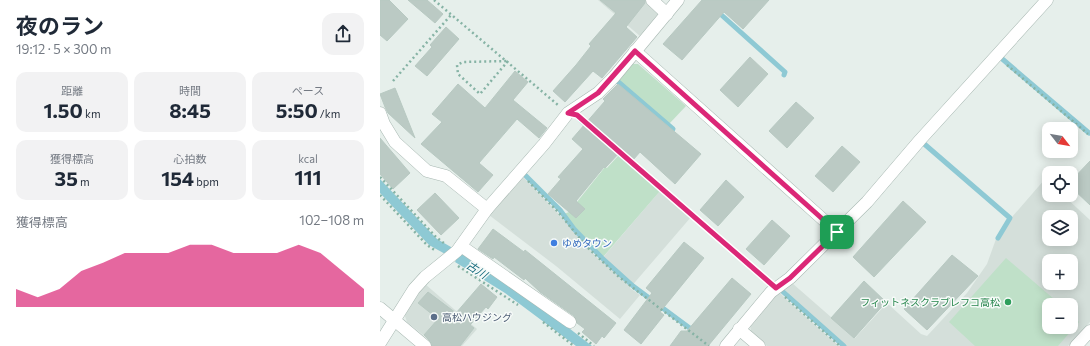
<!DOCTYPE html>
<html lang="ja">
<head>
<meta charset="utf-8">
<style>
	:root { --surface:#fff; --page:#f2f2f3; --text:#1f2937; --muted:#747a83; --accent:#db2777 }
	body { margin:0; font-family:Commissioner,"Noto Sans JP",sans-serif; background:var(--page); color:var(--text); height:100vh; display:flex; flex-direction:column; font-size:15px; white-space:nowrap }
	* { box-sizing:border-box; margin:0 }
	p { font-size:13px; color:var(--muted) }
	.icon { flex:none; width:22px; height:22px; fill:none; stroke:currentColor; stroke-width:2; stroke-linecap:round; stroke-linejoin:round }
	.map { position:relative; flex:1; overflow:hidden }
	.details { display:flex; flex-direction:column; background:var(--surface); width:380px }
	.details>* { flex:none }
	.needle { width:26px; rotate:121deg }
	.controls { position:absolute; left:662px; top:122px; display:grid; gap:8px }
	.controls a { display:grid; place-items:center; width:36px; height:36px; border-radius:8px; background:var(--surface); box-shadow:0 2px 10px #0003; font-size:20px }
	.pin { position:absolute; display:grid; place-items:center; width:34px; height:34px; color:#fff; margin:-17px; border-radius:8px; box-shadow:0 2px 6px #0006 }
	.round { display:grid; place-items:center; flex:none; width:42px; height:42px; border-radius:12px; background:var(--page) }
	.head { display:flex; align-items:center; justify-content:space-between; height:68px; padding:0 16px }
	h1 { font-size:22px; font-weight:700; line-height:30px }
	.metrics { display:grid; grid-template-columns:repeat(3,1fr); gap:6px; height:68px; padding:4px 16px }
	.metrics div { display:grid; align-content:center; border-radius:10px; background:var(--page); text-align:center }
	.metrics b { font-size:20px; font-weight:700 }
	.metrics small { font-size:11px; font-weight:400 }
	.metrics p { font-size:11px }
	.chart { height:112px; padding:8px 16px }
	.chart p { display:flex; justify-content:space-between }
	.chart svg { width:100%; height:72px; margin-top:4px; fill:var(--accent); opacity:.7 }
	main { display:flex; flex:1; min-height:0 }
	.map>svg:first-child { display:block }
	.built { fill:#d4dfda; fill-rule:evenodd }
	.green { fill:#bfe0c8 }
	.water { fill:#8ec9d4 }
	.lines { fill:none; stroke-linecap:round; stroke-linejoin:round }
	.stream { stroke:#8ec9d4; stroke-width:5 }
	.building { fill:#bbcac4; stroke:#b8c9c2 }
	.minor-casing { stroke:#a8b8b2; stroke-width:13 }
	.path { stroke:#86b3a5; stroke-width:2.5; stroke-dasharray:2 3; stroke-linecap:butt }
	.minor { stroke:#fff; stroke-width:12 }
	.route-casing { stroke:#fff; stroke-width:8 }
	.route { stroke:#db2777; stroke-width:5 }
	.shop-dot { fill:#3f7fe0; stroke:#f7fbf9; stroke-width:1.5 }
	.leisure-dot { fill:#2e9e5b; stroke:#f7fbf9; stroke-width:1.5 }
	.service-dot { fill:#5c6f8a; stroke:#f7fbf9; stroke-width:1.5 }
	.labels { text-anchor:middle; stroke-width:3; stroke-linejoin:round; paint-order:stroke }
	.shop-label { font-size:10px; fill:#366cbe; stroke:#f7fbf9; text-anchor:start }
	.leisure-label { font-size:10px; fill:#27864d; stroke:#f7fbf9; text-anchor:end }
	.service-label { font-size:10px; fill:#4e5e75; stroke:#f7fbf9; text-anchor:start }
	.water-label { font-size:11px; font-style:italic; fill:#1c6f80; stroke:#f7fbf9 }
</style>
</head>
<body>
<main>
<section class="details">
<div class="head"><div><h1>夜のラン</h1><p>19:12 · 5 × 300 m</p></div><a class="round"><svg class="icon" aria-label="share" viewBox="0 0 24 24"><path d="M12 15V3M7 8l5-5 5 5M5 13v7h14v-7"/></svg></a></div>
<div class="metrics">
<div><p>距離</p><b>1.50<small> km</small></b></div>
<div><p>時間</p><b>8:45</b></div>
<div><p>ペース</p><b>5:50<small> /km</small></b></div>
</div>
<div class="metrics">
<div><p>獲得標高</p><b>35<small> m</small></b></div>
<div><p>心拍数</p><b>154<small> bpm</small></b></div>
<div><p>kcal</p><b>111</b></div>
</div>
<div class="chart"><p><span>獲得標高</span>102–108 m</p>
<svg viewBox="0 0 160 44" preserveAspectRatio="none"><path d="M0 44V33L10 38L20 33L30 22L40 17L50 11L60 11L70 11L80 6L90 6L100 11L110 11L120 11L130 6L140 11L150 22L160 33V44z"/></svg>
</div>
</section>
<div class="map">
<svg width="710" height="346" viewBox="0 0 710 346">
	<rect width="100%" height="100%" fill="#e6efeb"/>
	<g class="built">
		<polygon points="218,0 268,0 281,12 260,36"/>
		<polygon points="143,177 175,210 220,261 280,191 311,217 250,288 260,295 240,319 176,266 109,215"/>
		<path d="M665 179 669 183V195H683L710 220V322L688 346H466L403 291 412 283 475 338 507 303 541 334 547 336 587 293 607 264 616 239H618L632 217ZM669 217H691V239H669ZM669 261H691V283H669ZM669 305H691V327H669Z"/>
		<polygon points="45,284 97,329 82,346 57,346 27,322 24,313"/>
		<polygon points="399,292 408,301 459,346 387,346 371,333 370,324 394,296"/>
	</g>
	<g class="green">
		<polygon points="251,64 258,64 306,106 289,124 237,80"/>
		<polygon points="239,155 280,191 223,257 209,243 184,214 189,212 225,167 227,168"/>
		<polygon points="626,258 681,305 669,305 669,327 691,327 691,314 699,322 678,346 595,346 569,322"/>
	</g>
	<polygon class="water" points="0,179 57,239 85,255 158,304 212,346 196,346 125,293 75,262 76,260 49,245 0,193"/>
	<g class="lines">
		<g class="stream">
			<polyline points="337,11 405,72 404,75"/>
			<polyline points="620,57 709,133"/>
			<polyline points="236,80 293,129"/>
			<polyline points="194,114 209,128"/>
			<polyline points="542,142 630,218 618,238"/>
			<polyline points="234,149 312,216"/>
			<polyline points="143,173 180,210 194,229 222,258 253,286 315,332"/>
			<polyline points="401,290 464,346"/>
		</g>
	</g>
	<g class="building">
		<polygon points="0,0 9,0 28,19 7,41 0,35"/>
		<polygon points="28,0 47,0 63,14 55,23"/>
		<polygon points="220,0 265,0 265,3 246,27 257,37 222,78 213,71 185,102 173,91 196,65 211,46 209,44 236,13"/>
		<polygon points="322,0 389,0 363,29 344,12 302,60 283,44"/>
		<polygon points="66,27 79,39 47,76 35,66 52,47 50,45"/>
		<polygon points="370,57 388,74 358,107 340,90"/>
		<polygon points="135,71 148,82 133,100 167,128 159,138 137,119 99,163 113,175 98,192 41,144 62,122 52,114 78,84 105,108"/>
		<polygon points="238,84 321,154 295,184 260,152 253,160 242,150 225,168 224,167 196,201 205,209 196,218 168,194 181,179 178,177 203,149 192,139 225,101 223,99"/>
		<polygon points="15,88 35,138 8,113 5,107 0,94"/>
		<polygon points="416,102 434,118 407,148 389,131"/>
		<polygon points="0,138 30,173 13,189 0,174"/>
		<polygon points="462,146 480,162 453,192 435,176"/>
		<polygon points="710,161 710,205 691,187 691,181"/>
		<polygon points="346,180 364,197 338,226 320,210"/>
		<polygon points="55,193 79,218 61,235 37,210"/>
		<polygon points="523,201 546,222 494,277 473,257"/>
		<polygon points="392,220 410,236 384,265 366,249"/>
		<polygon points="113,229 144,252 145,250 236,323 224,338 222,336 216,344 202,332 205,329 197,323 194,316 160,292 145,278 144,280 114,257 113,259 98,249"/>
		<polygon points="304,242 324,258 280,312 284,315 261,344 244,330 272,293 266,288"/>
		<polygon points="572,255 598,276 547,330 524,309"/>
		<polygon points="352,278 371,294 328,346 290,346 301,331 307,331"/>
		<polygon points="484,281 506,302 474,338 451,318"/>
		<polygon points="101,284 117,297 108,309 106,307 90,325 94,328 80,346 52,346 50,341 44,335 58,319 38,303 48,292 76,313"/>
	</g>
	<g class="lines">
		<defs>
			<g id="minor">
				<polyline points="272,0 287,14"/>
				<polyline points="255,51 457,232"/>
				<polyline points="0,113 4,124 15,142 47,171 66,176 107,209"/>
				<polyline points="81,246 190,322"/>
				<polyline points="0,308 45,346"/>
				<polyline points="359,329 379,346"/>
				<polyline points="0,343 34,289 45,277 77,251 107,209 164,144 188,113 218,93 234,77 298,0"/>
				<polyline points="346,346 391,292 410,278 487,202 540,140 667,0"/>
				<polyline points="696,346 710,331"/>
			</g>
		</defs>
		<use href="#minor" class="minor-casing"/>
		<g class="path">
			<polyline points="54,0 178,105"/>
			<polygon points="128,61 100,94 78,74 77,65 83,62"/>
			<polyline points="627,65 708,134"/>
			<polyline points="13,81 71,15"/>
			<polyline points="202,120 387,278"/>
			<polyline points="0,177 56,237 65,244"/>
			<polyline points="148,181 179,213 207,247 239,277 329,346"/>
			<polyline points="0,195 47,245 56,251"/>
			<polyline points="78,266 138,305"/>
			<polyline points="405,297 460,346"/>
			<polyline points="163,322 194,346"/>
			<polyline points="198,333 214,346"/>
		</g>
		<use href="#minor" class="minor"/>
	</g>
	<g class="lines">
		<defs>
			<polygon id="route" points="255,51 457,232 410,278 396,288 197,115 188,113 218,93"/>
		</defs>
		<use href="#route" class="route-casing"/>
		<use href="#route" class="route"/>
	</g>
	<circle class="shop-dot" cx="174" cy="243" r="4"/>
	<circle class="leisure-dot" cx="628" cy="302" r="4"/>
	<circle class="service-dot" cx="54" cy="317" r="4"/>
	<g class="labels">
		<g class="shop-label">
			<text x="182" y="247">ゆめタウン</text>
		</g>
		<g class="leisure-label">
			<text x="620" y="306">フィットネスクラブレフコ高松</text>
		</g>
		<g class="service-label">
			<text x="62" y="321">高松ハウジング</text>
		</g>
		<g class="water-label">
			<text transform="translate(97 270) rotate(33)" y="4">古川</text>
		</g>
	</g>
</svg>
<div class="controls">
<a><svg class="needle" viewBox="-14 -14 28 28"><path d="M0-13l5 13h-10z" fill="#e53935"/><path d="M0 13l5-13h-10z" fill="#747a83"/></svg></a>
<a><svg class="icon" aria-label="locate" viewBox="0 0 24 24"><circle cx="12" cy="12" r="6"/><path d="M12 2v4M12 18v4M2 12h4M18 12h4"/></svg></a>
<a><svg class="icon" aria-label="layers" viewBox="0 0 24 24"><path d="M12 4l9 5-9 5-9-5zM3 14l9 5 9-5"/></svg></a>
<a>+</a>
<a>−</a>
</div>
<div class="pin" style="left:457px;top:232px;background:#1e9e55"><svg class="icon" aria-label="arrive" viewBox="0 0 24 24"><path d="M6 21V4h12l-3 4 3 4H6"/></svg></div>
</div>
</main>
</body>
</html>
